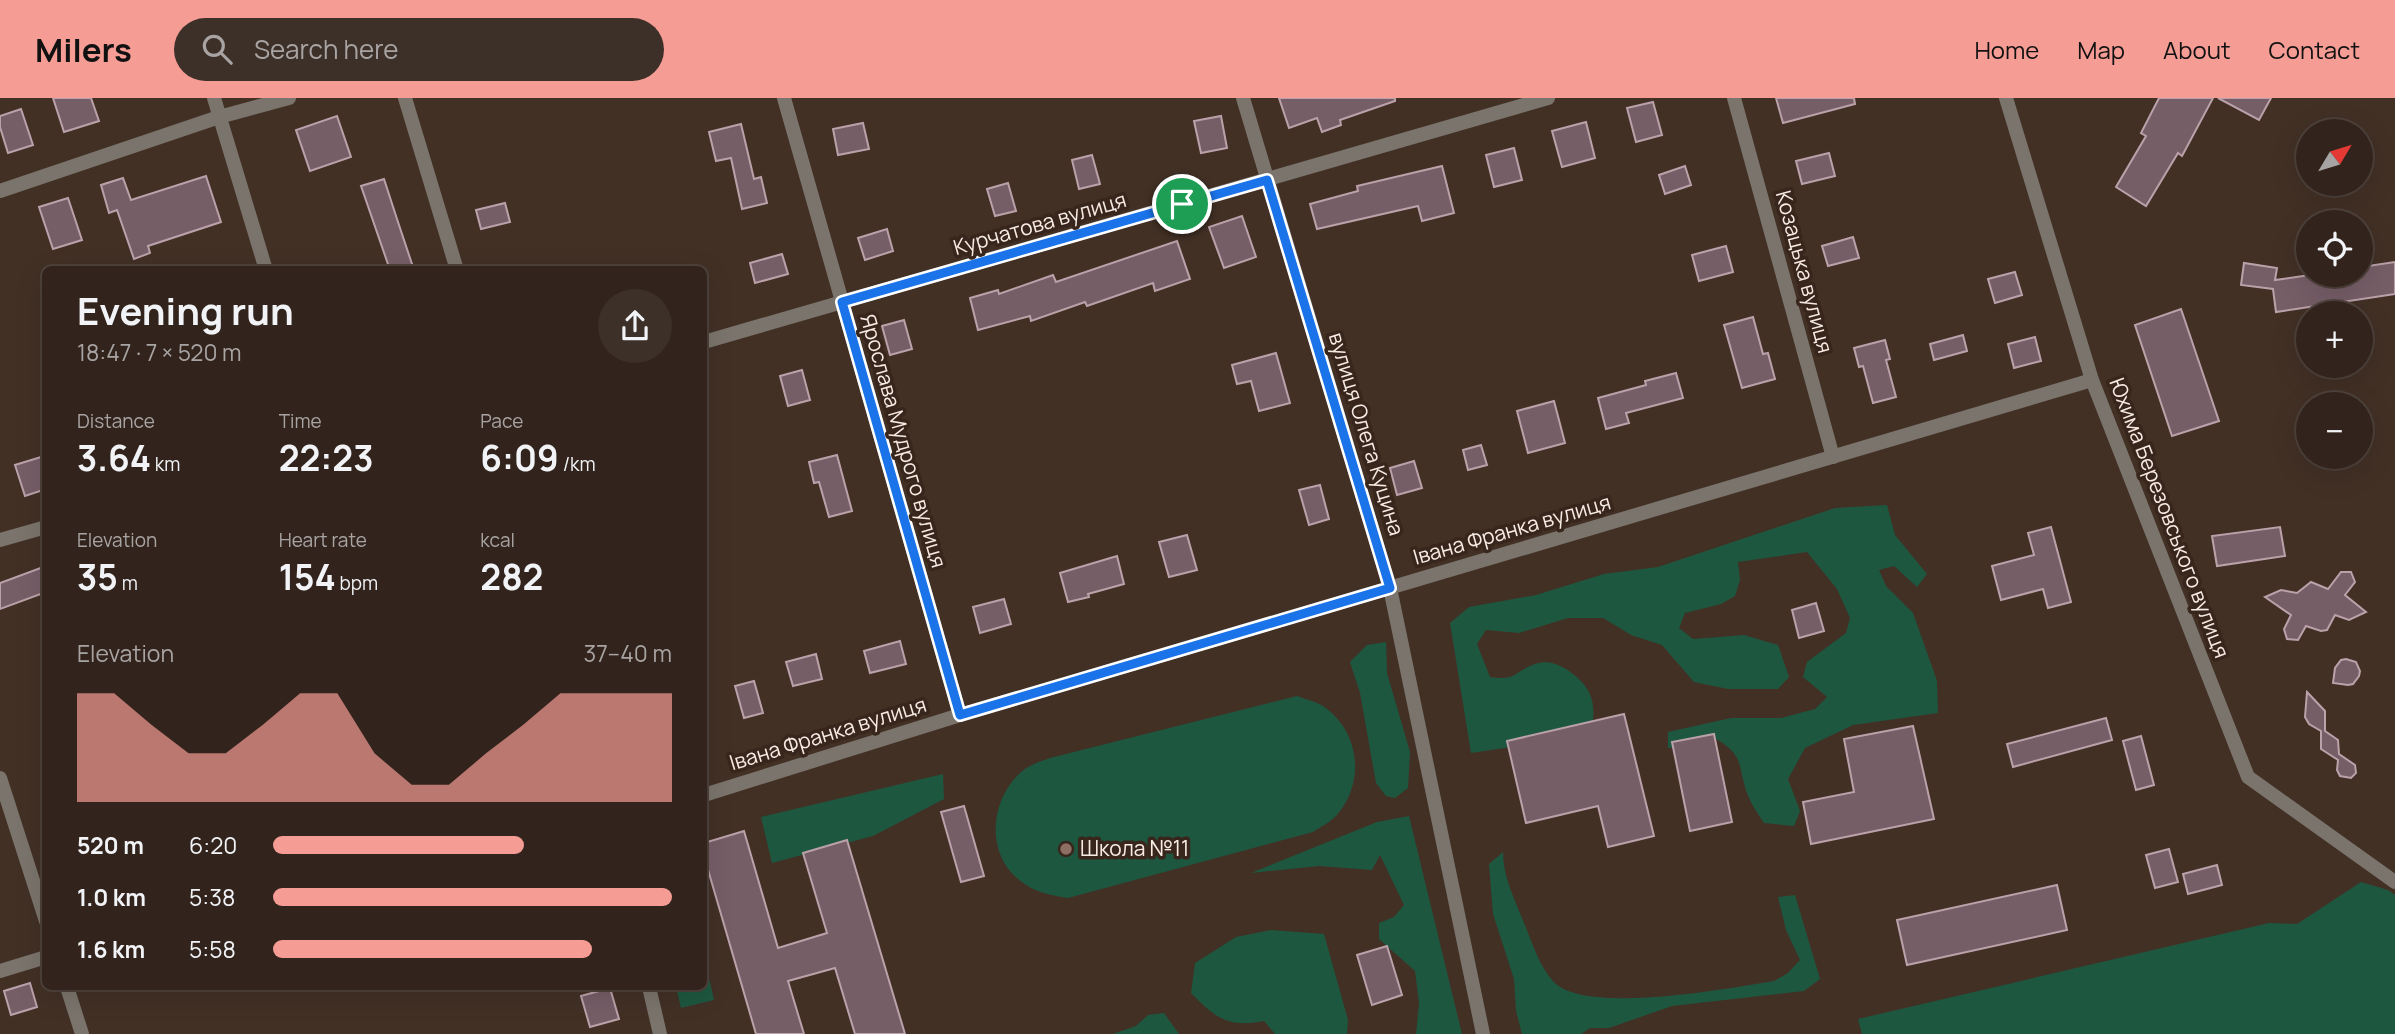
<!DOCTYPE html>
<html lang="en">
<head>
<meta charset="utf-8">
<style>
	:root { --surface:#32241c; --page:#3d3029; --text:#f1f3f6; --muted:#a8a4a3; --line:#4d413b; --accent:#f59c95 }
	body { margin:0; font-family:Manrope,sans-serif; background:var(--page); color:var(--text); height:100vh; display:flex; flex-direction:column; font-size:26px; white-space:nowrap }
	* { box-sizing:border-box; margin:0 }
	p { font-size:23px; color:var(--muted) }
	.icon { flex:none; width:38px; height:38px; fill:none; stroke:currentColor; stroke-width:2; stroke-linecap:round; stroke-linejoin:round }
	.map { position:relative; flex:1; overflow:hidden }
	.side { position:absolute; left:42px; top:168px; width:665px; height:724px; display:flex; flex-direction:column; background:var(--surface); border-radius:10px; box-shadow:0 7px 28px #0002,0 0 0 2px var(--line) }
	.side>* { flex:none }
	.needle { width:46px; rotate:52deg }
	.buttons { position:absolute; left:2296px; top:21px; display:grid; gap:14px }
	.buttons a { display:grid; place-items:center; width:77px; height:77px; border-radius:50%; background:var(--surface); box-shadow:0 7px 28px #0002,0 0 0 2px var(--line); font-size:35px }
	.pin { position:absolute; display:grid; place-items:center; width:60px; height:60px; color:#fff; margin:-30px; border:4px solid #fff; border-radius:50%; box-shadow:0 2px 7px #0007 }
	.round { display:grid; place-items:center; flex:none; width:74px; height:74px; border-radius:37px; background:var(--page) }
	.head { display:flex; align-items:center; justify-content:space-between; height:119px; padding:0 35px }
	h1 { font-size:38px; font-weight:700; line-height:52px }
	.stats { display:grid; grid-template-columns:repeat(3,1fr); gap:10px; height:119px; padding:7px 35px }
	.stats div { display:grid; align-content:center }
	.stats b { font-size:35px; font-weight:700 }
	.stats small { font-size:19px; font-weight:400 }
	.stats p { font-size:19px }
	.chart { height:196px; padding:14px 35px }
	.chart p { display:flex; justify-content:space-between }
	.chart svg { width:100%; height:126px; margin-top:7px; fill:var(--accent); opacity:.7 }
	ul { padding:0 35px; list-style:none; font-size:23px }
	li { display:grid; grid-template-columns:112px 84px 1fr; align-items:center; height:52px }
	li i { height:18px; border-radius:9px; background:var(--accent) }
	header { display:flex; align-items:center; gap:42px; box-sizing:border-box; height:98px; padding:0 35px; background:var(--accent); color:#111 }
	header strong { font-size:33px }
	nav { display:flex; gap:38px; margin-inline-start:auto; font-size:24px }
	.search { width:490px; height:63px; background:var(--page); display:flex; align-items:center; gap:18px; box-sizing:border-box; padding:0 24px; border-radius:38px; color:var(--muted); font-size:26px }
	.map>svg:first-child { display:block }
	.green { fill:#1e5740 }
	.building { fill:#765e67; stroke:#bba1aa; stroke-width:2 }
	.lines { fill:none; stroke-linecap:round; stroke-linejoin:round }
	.street { stroke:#7a746c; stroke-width:14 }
	.route-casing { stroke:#fff; stroke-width:14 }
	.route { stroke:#1a73e8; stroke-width:9 }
	.education-dot { fill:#8d6e63; stroke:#38261c; stroke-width:2.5 }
	.labels { text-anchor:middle; stroke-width:7; stroke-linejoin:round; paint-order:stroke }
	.street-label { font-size:21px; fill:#f7ebe4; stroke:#38261c }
	.poi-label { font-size:21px; fill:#f7ebe4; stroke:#38261c; text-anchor:start }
</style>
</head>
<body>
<header>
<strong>Milers</strong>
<div class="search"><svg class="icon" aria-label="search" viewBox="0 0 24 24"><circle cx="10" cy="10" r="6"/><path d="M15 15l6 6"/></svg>Search here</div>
<nav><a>Home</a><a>Map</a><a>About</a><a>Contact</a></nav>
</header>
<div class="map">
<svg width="2395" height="936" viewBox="0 0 2395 936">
	<rect width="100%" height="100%" fill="#423025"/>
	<g class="green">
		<path d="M1887 407 1895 437 1927 476 1917 489 1894 468 1879 472 1886 488 1913 515 1937 583 1938 615 1853 627 1805 650 1788 681 1800 713 1794 728 1764 725C1758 716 1751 706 1747 695 1737 667 1746 659 1715 640L1701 648 1668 650V634L1731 620H1781L1815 611 1827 599 1803 579 1807 564 1846 535 1850 520 1837 491 1807 454 1738 464 1740 482 1735 498 1721 506 1685 515 1679 530 1693 541 1744 537 1778 547 1789 579 1778 591H1728L1694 584 1662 547 1631 537 1603 520H1568L1519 535 1486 532 1477 546 1490 579C1517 583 1513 574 1535 566 1547 562 1555 565 1566 571 1604 596 1594 619 1586 658L1531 646 1471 655 1450 525 1469 509 1536 497 1604 476 1658 469 1835 410Z"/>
		<polygon points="1386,544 1387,575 1410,654 1408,690 1395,700 1386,698 1376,685 1360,595 1350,564 1367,547"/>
		<path d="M1297 598C1305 601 1315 603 1323 608 1360 633 1366 685 1336 718 1330 724 1321 729 1313 734L1068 800C1050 797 1036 795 1022 784 983 757 990 697 1025 671 1032 666 1042 663 1050 660Z"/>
		<polygon points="943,676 944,701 873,738 772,765 761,719"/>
		<polygon points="1409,718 1462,936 1416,936 1419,905 1415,873 1379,841 1379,825 1394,819 1404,807 1380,757 1372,772 1319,768 1251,775 1377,724"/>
		<path d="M1503 754C1503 779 1515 802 1524 825 1532 844 1539 868 1553 883 1583 918 1730 890 1774 883L1788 875 1800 862 1786 832 1778 799 1795 797 1820 881 1804 893 1672 908 1609 930H1590L1581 936H1522L1516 913 1514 881 1493 816 1489 766Z"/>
		<polygon points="2361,784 2388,792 2395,797 2395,936 1862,936 1858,921 2269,825 2297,826"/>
		<path d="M1271 832 1324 836 1348 922 1347 936H1275L1264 923C1227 930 1216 920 1191 895L1195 865 1236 839Z"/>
		<polygon points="704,857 714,902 681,910 676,889 704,889"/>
		<polygon points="1164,915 1179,936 1113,936 1136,928 1148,917"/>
	</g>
	<g class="building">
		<polygon points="53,0 91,0 99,23 64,34"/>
		<polygon points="1279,0 1395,0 1395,3 1340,22 1341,27 1322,34 1317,20 1289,30"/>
		<polygon points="1776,0 1854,0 1855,6 1783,25"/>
		<polygon points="2159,0 2213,0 2182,58 2178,55 2146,108 2116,89 2146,38 2141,35"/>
		<polygon points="2218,0 2271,0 2259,22"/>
		<polygon points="1653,4 1662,37 1636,44 1627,10"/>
		<polygon points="21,11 33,47 8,55 0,29 0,18"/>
		<polygon points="337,18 351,59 310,73 296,32"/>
		<polygon points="1221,18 1227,50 1201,55 1194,23"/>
		<polygon points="1586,24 1595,60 1562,69 1552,33"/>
		<polygon points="863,25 869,51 838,57 833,31"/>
		<polygon points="741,26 754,81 761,79 767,105 742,111 731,60 716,63 709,34"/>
		<polygon points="1514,50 1522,82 1494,89 1486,57"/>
		<polygon points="1829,55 1835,78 1802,86 1796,63"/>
		<polygon points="1092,57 1100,86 1079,91 1072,62"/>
		<polygon points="1442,68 1454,115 1422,123 1418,108 1317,131 1310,106 1358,93 1357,88"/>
		<polygon points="1685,68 1691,87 1665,96 1659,77"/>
		<polygon points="206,78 221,124 148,148 150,155 134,161 117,112 109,115 101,87 123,80 131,102"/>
		<polygon points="384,81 397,121 414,172 390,172 361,88"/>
		<polygon points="1008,85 1016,113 995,118 987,91"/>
		<polygon points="68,100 82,142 53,151 39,109"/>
		<polygon points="505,105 510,124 481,131 476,112"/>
		<polygon points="1242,118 1256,159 1224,170 1209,129"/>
		<polygon points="887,131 893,153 865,162 858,140"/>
		<polygon points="1853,139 1859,160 1828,168 1822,148"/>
		<polygon points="1177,143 1190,181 1155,193 1153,185 1087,208 1085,204 1031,223 1030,218 978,232 970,200 998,192 999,196 1053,177 1056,184"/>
		<polygon points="1726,148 1733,174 1699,183 1692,157"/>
		<polygon points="782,156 788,176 755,185 750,165"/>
		<polygon points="2395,164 2395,196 2276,214 2273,191 2241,187 2244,165 2277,170 2275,182 2310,177 2361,177 2361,169"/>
		<polygon points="2015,174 2022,197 1995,205 1988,181"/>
		<polygon points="2181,211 2219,323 2172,338 2135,227"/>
		<polygon points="1753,219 1763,256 1768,255 1775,281 1742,290 1724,227"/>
		<polygon points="904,222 912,251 890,257 882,228"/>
		<polygon points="1963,237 1967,253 1934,262 1930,246"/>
		<polygon points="2035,239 2041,263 2014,270 2008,246"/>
		<polygon points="1885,242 1890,261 1886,262 1896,299 1873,305 1863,268 1859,269 1854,250"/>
		<polygon points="1276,255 1290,305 1259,313 1251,283 1237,286 1232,267"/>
		<polygon points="802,272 810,302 788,308 780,278"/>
		<polygon points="1676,275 1683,300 1626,315 1629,325 1606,331 1598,300 1646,287 1645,283"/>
		<polygon points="1554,303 1565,345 1528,355 1517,313"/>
		<polygon points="1481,347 1487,367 1468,372 1463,352"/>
		<polygon points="837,357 852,413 829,419 819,384 814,385 809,364"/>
		<polygon points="41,359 46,373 46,391 25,398 15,367"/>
		<polygon points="1414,363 1422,390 1397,397 1390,370"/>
		<polygon points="1320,387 1329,421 1309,427 1299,392"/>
		<polygon points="2051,429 2071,504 2048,510 2043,491 2001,502 1992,468 2034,457 2028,435"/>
		<polygon points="2280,429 2285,458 2217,468 2212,438"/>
		<polygon points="1187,437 1197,472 1169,479 1159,444"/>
		<polygon points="1117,458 1124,486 1088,496 1089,499 1068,504 1060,475"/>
		<polygon points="46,468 46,494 0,511 0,485"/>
		<polygon points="2341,474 2351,474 2355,484 2345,497 2366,514 2349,522 2335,517 2327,532 2321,533 2306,528 2298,542 2287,541 2284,531 2291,517 2265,499 2281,492 2297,495 2311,484 2328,491"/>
		<polygon points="1004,501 1011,526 980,535 973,509"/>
		<polygon points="1816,505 1824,533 1799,540 1792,512"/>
		<polygon points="900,543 906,566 870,575 864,553"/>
		<polygon points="816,556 822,581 793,588 786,564"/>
		<polygon points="2346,561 2356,564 2360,573 2359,578 2353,586 2348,587 2333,585 2335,570 2341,562"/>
		<polygon points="754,583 763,615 744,620 735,588"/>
		<polygon points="2307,594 2325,613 2325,633 2338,642 2339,656 2355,667 2356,675 2351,680 2340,678 2337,672 2338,662 2321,651 2321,633 2309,626 2305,619"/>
		<polygon points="1624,616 1654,738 1608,749 1598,708 1526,725 1507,643"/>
		<polygon points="2106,620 2112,642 2013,669 2007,646"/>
		<polygon points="1913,628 1934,721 1811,746 1803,704 1854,694 1844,641"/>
		<polygon points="1714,636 1732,724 1690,733 1672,644"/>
		<polygon points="2141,638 2154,687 2136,692 2123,643"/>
		<polygon points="964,708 984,778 961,784 941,714"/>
		<polygon points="744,733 778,850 827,835 803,755 847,742 905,936 855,936 835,870 788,883 804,936 756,936 704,758 704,745"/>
		<polygon points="2169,751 2178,784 2155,790 2146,757"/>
		<polygon points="2217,767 2222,787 2188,796 2183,776"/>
		<polygon points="2057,787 2067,832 1907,867 1897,822"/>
		<polygon points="1387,848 1402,897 1372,907 1357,857"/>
		<polygon points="30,885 37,909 11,917 4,893"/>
		<polygon points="610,890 619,921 590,929 581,898"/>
	</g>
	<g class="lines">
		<g class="street">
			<polyline points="214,0 266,172"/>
			<polyline points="405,0 457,172"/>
			<polyline points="784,0 960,617"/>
			<polyline points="1243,0 1390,490 1483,936"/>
			<polyline points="1734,0 1833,359"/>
			<polyline points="2006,0 2092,282 2248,679 2395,784"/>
			<polyline points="0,93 219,19 289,0"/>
			<polyline points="704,244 1548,0"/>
			<polyline points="0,442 46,429"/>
			<polyline points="0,680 46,823"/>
			<polyline points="704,697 960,617 2092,282"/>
			<polyline points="0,873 46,859"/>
			<polyline points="67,889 82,936"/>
			<polyline points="649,889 660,936"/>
		</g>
	</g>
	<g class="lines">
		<defs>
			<polygon id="route" points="1267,82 1390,490 960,617 842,204"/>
		</defs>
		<use href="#route" class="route-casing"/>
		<use href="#route" class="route"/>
	</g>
	<circle class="education-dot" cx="1066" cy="751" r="7"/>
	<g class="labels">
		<g class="street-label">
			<text transform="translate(1040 126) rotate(-16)" y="7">Курчатова вулиця</text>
			<text transform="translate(1804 174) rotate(75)" y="7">Козацька вулиця</text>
			<text transform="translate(1366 336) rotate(73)" y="7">вулиця Олега Куцина</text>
			<text transform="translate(903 343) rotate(74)" y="7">Ярослава Мудрого вулиця</text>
			<text transform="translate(2169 420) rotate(69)" y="7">Юхима Березовського вулиця</text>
			<text transform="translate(1512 432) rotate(-16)" y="7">Івана Франка вулиця</text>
			<text transform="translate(828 636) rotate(-17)" y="7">Івана Франка вулиця</text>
		</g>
		<g class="poi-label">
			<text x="1080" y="758">Школа №11</text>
		</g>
	</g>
</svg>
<div class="buttons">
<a><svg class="needle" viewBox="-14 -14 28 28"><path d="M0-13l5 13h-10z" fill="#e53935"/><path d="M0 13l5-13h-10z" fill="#a8a4a3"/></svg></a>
<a><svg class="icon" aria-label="locate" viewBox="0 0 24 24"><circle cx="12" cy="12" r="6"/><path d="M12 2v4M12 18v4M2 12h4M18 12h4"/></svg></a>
<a>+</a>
<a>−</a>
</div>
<div class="pin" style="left:1182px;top:106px;background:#1e9e55"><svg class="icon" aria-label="arrive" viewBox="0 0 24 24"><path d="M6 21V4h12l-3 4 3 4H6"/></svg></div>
<section class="side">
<div class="head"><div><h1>Evening run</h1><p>18:47 · 7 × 520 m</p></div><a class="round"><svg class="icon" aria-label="share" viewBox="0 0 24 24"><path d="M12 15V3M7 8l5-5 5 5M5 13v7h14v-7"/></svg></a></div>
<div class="stats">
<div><p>Distance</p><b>3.64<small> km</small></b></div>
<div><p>Time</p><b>22:23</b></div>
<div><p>Pace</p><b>6:09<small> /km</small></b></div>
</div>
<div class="stats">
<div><p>Elevation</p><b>35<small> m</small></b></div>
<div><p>Heart rate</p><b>154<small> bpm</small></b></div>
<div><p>kcal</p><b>282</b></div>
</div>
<div class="chart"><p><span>Elevation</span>37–40 m</p>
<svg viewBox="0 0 160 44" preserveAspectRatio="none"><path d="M0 44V6L10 6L20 17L30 27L40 27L50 17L60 6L70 6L80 27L90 38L100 38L110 27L120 17L130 6L140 6L150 6L160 6V44z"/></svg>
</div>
<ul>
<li><b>520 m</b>6:20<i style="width:63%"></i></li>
<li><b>1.0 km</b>5:38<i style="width:100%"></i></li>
<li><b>1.6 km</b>5:58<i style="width:80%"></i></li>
</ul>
</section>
</div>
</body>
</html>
